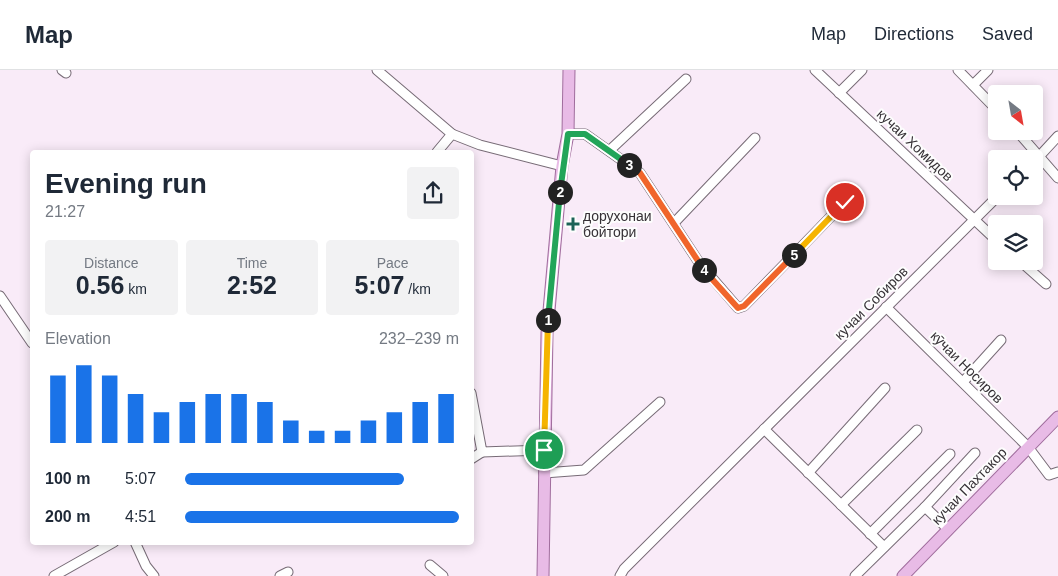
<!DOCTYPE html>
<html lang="en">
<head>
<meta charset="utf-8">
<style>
	:root { --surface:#fff; --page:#f2f2f3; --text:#1f2937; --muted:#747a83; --line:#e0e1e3; --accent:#1a73e8 }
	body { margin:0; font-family:Helvetica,sans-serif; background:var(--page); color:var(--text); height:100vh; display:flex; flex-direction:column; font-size:19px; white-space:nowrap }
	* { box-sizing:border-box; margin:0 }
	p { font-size:16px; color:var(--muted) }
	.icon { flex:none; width:28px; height:28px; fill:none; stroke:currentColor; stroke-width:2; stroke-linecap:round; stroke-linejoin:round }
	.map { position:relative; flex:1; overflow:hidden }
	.details { position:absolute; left:30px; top:80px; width:444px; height:395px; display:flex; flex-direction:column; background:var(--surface); border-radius:5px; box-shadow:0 2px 12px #0003 }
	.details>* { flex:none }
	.needle { width:32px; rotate:149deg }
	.buttons { position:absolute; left:988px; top:15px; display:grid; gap:10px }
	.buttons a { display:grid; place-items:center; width:55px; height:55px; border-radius:5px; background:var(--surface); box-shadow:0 2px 12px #0003; font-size:25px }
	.pin { position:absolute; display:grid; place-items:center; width:42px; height:42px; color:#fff; margin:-21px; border:2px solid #fff; border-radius:50%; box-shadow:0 1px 5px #0007 }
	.km { position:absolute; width:25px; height:25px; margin:-12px; border-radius:50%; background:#222; color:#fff; font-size:14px; line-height:25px; text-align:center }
	.round { display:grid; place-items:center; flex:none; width:52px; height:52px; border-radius:5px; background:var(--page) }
	.summary { display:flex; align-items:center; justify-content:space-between; height:85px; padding:0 15px }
	h1 { font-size:28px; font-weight:800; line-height:38px }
	.figures { display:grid; grid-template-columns:repeat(3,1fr); gap:8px; height:85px; padding:5px 15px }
	.figures div { display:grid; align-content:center; border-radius:5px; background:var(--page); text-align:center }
	.figures b { font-size:25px; font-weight:800 }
	.figures small { font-size:14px; font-weight:400 }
	.figures p { font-size:14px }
	.chart { height:140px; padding:10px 15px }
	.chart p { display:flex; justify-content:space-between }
	.chart svg { width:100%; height:90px; margin-top:5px; stroke:var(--accent); stroke-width:6 }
	ul { padding:0 15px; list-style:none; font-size:16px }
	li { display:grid; grid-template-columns:80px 60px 1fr; align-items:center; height:38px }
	li i { height:12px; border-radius:6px; background:var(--accent) }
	header { display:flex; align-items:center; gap:30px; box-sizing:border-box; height:70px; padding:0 25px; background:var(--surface); border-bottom:1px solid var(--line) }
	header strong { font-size:24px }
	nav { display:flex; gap:28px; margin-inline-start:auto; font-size:18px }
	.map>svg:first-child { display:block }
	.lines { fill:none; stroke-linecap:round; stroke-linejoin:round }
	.minor-casing { stroke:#776b76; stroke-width:11 }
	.major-casing { stroke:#a06d9d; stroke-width:13 }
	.minor { stroke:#fff; stroke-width:9 }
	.major { stroke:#e8bbe6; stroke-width:11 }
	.split-1-casing { stroke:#fff; stroke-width:10 }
	.split-2-casing { stroke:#fff; stroke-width:10 }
	.split-3-casing { stroke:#fff; stroke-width:10 }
	.split-4-casing { stroke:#fff; stroke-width:10 }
	.split-5-casing { stroke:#fff; stroke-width:10 }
	.split-6-casing { stroke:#fff; stroke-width:10 }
	.split-1 { stroke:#f5b400; stroke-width:6 }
	.split-2 { stroke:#22a559; stroke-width:6 }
	.split-3 { stroke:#22a559; stroke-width:6 }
	.split-4 { stroke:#f0652b; stroke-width:6 }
	.split-5 { stroke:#f0652b; stroke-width:6 }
	.split-6 { stroke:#f5b400; stroke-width:6 }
	.poi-dot { fill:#1c6357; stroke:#fdfdfd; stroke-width:2 }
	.labels { text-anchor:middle; stroke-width:4; stroke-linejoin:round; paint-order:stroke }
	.street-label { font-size:14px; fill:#363136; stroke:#fdfdfd }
	.poi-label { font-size:14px; fill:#363136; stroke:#fdfdfd; text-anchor:start }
</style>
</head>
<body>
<header>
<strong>Map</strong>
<nav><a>Map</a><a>Directions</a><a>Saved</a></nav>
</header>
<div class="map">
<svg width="1058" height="506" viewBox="0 0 1058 506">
	<rect width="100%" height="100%" fill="#f9ebf8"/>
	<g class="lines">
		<defs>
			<g id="minor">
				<polyline points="62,0 66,3"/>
				<polyline points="377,0 452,64 480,75 562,96"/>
				<polyline points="815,0 996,170"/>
				<polyline points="958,0 996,39"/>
				<polyline points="973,15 988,0"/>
				<polyline points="839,23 862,0"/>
				<polyline points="1017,61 1058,108"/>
				<polyline points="568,64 585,64 640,103 700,194 738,238 744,236 845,132"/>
				<polyline points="610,80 686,9"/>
				<polyline points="437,82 452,64"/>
				<polyline points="1034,92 1058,66"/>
				<polyline points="674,153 755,68"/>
				<polyline points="1020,191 1046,214"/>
				<polyline points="0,226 32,273"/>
				<polyline points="886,237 1028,377 1049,405 1058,402"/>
				<polyline points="963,312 1001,270"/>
				<polyline points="471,323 482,382 544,380"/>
				<polyline points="764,359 884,477"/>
				<polyline points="471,389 482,382"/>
				<polyline points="544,403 584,400 660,332"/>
				<polyline points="808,403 885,318"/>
				<polyline points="841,435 917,360"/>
				<polyline points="925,437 948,459"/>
				<polyline points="870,464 950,384"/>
				<polyline points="135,472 146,496 154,506"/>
				<polyline points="430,495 443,506"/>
				<polyline points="54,506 114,472"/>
				<polyline points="280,506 288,502"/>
				<polyline points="620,506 624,499 998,126"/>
				<polyline points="855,506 925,437 975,383"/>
			</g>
			<g id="major">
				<polyline points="543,506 547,263 562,96 568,64 569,0"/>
				<polyline points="903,506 1058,347"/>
			</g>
		</defs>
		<use href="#minor" class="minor-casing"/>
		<use href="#major" class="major-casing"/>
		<use href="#minor" class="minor"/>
		<use href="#major" class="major"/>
	</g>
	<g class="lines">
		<defs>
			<polyline id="split-1" points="544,380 548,250"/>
			<polyline id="split-2" points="548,250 560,122"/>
			<polyline id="split-3" points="560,122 568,64 585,64 629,95"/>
			<polyline id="split-4" points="629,95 640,103 704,200"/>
			<polyline id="split-5" points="704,200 738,238 744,236 794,185"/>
			<polyline id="split-6" points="794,185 845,132"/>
		</defs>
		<use href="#split-1" class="split-1-casing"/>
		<use href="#split-2" class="split-2-casing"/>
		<use href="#split-3" class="split-3-casing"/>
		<use href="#split-4" class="split-4-casing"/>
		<use href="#split-5" class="split-5-casing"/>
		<use href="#split-6" class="split-6-casing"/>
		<use href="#split-1" class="split-1"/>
		<use href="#split-2" class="split-2"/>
		<use href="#split-3" class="split-3"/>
		<use href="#split-4" class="split-4"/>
		<use href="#split-5" class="split-5"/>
		<use href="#split-6" class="split-6"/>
	</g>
	<path class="poi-dot" d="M570.5 146.5h5v5h5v5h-5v5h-5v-5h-5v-5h5z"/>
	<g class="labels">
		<g class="street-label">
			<text transform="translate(915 75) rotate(43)" y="5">кучаи Хомидов</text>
			<text transform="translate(871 233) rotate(-45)" y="5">кучаи Собиров</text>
			<text transform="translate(967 297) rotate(45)" y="5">кӯчаи Носиров</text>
			<text transform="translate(969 416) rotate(-46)" y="5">кучаи Пахтакор</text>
		</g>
		<g class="poi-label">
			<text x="583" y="151">дорухонаи<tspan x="583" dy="16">бойтори</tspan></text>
		</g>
	</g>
</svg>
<div class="buttons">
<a><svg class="needle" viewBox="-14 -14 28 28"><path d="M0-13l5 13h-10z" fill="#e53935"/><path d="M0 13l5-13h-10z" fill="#747a83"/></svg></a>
<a><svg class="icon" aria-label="locate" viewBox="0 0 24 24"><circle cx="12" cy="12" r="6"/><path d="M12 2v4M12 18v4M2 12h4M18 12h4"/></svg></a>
<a><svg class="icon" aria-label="layers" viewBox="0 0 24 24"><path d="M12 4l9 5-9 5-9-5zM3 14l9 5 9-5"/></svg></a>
</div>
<div class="pin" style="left:544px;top:380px;background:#1e9e55"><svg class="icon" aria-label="arrive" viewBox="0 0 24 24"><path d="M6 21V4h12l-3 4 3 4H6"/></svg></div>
<div class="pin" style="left:845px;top:132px;background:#d93025"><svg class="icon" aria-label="check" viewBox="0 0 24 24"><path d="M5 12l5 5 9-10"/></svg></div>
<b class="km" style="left:548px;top:250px">1</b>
<b class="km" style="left:560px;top:122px">2</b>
<b class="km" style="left:629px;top:95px">3</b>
<b class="km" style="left:704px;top:200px">4</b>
<b class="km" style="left:794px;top:185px">5</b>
<section class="details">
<div class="summary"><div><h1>Evening run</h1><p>21:27</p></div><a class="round"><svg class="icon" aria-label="share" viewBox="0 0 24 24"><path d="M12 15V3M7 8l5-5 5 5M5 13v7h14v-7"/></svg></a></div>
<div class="figures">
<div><p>Distance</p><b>0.56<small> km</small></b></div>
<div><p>Time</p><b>2:52</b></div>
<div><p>Pace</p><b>5:07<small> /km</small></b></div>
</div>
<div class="chart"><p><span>Elevation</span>232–239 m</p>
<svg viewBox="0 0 160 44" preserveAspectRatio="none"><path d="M5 44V11M15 44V6M25 44V11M35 44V20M45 44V29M55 44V24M65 44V20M75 44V20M85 44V24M95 44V33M105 44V38M115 44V38M125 44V33M135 44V29M145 44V24M155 44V20"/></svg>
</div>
<ul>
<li><b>100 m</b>5:07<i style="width:80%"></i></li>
<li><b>200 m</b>4:51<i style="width:100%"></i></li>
</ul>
</section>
</div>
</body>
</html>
